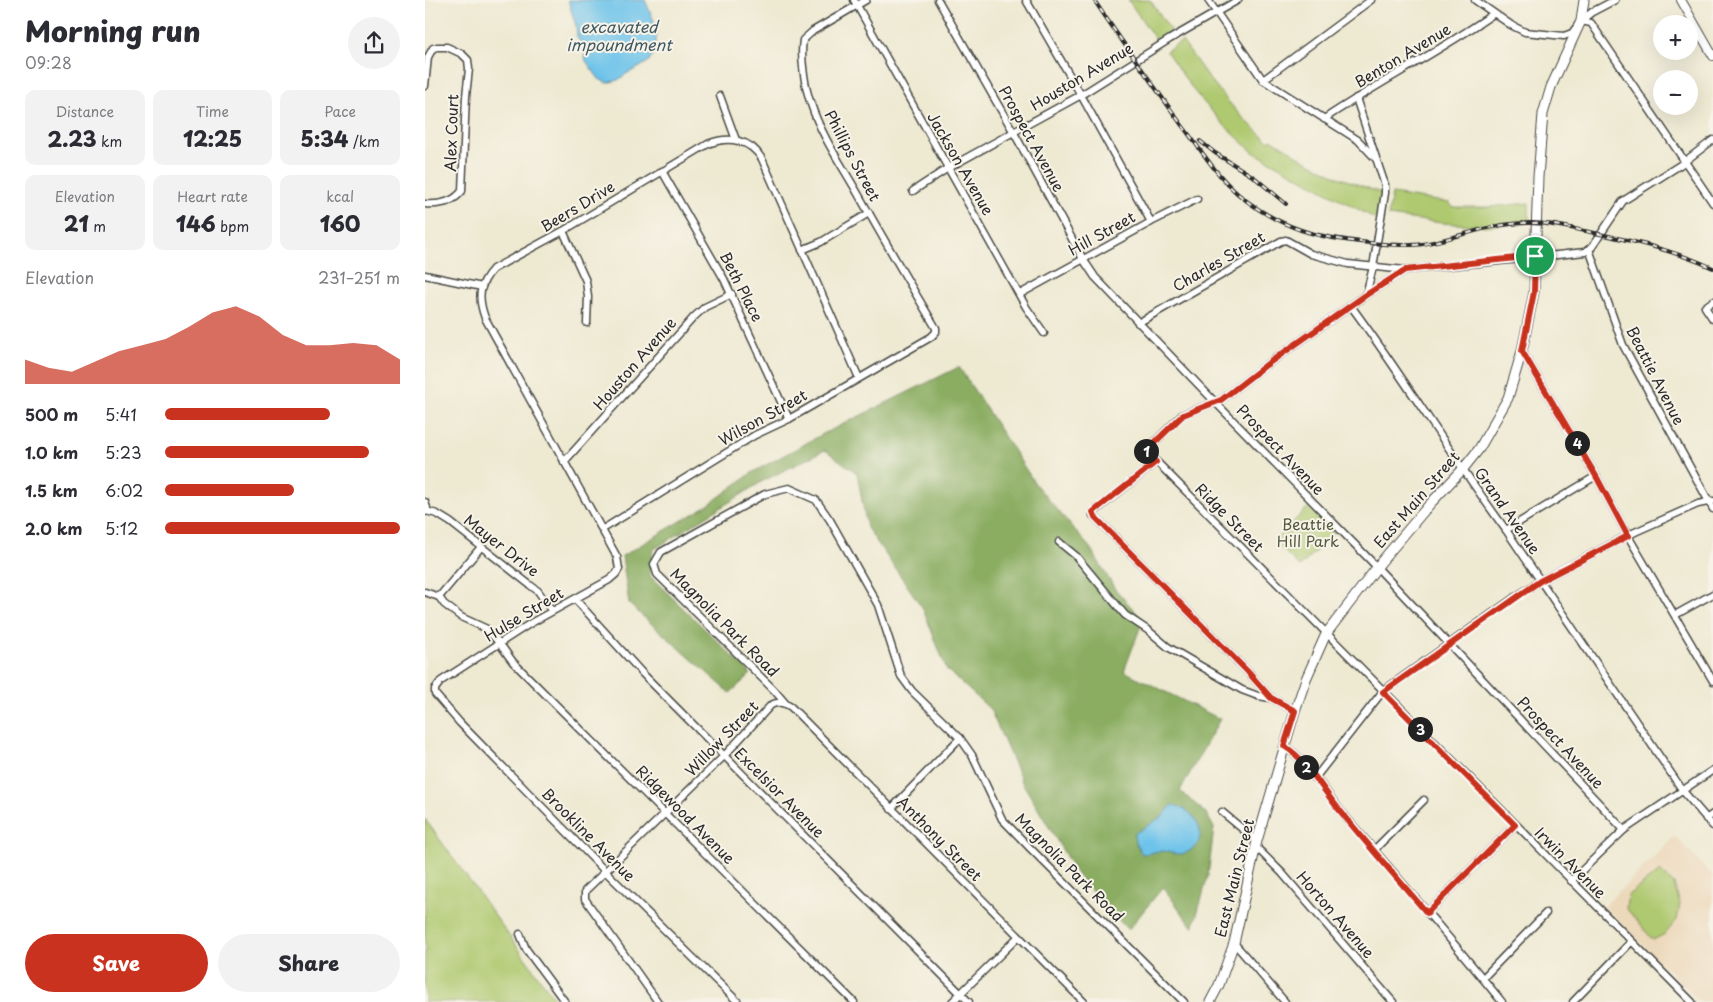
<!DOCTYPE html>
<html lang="en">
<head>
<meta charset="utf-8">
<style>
	:root { --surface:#fff; --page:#f2f2f3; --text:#2b2b33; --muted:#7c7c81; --accent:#c8321e }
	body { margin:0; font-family:"Playpen Sans",sans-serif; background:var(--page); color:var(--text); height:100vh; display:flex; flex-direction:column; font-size:19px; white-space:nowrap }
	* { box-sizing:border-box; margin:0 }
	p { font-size:16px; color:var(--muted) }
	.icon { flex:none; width:28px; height:28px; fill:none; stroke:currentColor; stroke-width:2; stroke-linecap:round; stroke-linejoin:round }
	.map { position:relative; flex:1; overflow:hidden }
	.panel { display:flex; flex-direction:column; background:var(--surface); width:425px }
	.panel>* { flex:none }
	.fabs { position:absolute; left:1228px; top:15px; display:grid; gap:10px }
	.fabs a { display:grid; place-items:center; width:45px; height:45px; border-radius:50%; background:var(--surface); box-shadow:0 5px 20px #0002; font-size:25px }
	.pin { position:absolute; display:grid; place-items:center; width:42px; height:42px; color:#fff; margin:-21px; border:2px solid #fff; border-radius:50%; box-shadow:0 1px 5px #0007 }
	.km { position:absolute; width:25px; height:25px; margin:-12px; border-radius:50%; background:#222; color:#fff; font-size:14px; line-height:25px; text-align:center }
	.round { display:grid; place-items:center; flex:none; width:52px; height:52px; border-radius:26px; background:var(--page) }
	.summary { display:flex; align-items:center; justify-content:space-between; height:85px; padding:0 25px }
	h1 { font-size:28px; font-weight:800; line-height:38px }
	.metrics { display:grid; grid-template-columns:repeat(3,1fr); gap:8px; height:85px; padding:5px 25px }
	.metrics div { display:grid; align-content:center; border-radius:10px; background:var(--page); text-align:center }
	.metrics b { font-size:21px; font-weight:800 }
	.metrics small { font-size:14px; font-weight:400 }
	.metrics p { font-size:14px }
	.chart { height:140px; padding:10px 25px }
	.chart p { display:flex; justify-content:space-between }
	.chart svg { width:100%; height:90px; margin-top:5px; fill:var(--accent); opacity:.7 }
	.button { display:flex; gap:10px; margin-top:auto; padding:10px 25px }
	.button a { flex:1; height:58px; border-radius:30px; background:var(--accent); color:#fff; font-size:20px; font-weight:800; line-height:58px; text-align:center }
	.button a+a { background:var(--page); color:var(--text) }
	ul { padding:0 25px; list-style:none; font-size:16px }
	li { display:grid; grid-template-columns:80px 60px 1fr; align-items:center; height:38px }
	li i { height:12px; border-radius:6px; background:var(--accent) }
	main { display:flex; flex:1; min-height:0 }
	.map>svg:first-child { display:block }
	.built { fill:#ecd8ba }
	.green { fill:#afc96f; stroke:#6d7a4d }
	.forest { fill:#8bad62; stroke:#5b6c46 }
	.water { fill:#6dc3ea; stroke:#4c778a }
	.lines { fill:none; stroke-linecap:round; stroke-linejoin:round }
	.minor-casing { stroke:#484844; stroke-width:9 }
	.tertiary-casing { stroke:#484844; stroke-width:10 }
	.secondary-casing { stroke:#484844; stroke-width:11 }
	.minor { stroke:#fff; stroke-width:6 }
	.tertiary { stroke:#fff; stroke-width:8 }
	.secondary { stroke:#fff; stroke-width:9 }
	.rail-casing { stroke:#2b2b2b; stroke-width:4 }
	.rail { stroke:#f7f3e8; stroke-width:2; stroke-dasharray:5.5; stroke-linecap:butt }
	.route-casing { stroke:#fff; stroke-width:10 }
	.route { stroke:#c8321e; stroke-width:6 }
	.labels { text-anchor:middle; stroke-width:4; stroke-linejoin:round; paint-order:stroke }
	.street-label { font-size:15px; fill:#2b2b2b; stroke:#f7f3e8 }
	.park-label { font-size:15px; fill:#535a3f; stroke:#f7f3e8 }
	.water-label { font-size:16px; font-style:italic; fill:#3f5964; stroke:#f7f3e8 }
</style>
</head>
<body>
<main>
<section class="panel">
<div class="summary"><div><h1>Morning run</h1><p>09:28</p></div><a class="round"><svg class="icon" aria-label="share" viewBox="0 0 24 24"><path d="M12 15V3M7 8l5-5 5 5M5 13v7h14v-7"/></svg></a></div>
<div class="metrics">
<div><p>Distance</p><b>2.23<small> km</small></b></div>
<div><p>Time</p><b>12:25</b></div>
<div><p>Pace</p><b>5:34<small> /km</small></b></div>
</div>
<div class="metrics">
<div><p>Elevation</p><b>21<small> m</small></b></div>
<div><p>Heart rate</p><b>146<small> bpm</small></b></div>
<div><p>kcal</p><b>160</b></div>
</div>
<div class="chart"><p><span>Elevation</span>231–251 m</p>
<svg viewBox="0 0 160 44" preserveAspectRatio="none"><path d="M0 44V32L10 36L20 38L30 33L40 28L50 25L60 22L70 16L80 9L90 6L100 11L110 20L120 25L130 25L140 24L150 25L160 32V44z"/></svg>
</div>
<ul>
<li><b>500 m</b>5:41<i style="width:70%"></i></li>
<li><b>1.0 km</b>5:23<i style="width:87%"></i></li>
<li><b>1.5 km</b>6:02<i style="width:55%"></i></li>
<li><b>2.0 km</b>5:12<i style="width:100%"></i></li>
</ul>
<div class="button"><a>Save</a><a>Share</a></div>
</section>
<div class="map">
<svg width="1288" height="1002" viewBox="0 0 1288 1002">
	<rect width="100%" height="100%" fill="#f7f3e8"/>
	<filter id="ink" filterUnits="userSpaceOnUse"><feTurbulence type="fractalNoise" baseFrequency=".02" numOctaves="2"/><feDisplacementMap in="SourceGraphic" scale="10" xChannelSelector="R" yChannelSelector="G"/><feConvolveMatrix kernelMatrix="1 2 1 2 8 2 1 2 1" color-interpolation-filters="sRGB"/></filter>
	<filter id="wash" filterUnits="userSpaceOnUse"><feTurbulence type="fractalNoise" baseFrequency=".0096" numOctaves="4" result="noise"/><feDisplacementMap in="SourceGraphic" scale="20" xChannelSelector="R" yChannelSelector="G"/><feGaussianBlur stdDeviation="1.12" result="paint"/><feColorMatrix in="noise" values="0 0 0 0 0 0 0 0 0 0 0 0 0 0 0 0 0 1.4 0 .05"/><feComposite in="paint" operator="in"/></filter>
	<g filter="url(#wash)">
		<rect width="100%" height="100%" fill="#eee9d1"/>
		<polygon class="built" points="1250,836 1288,876 1288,1002 1275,1002 1179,906"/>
		<g class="green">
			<polygon points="703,0 725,0 746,31 731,40"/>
			<polygon points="757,41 785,80 814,114 843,141 846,139 880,160 913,177 956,193 951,219 828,152 799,125 769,91 741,51"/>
			<polygon points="967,194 1025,203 1027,207 1063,207 1104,203 1104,222 1060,226 1017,223 963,216"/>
			<polygon points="883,507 909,533 875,567 849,541"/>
			<polygon points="0,819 132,1002 0,1002"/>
			<polygon points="1235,871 1249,884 1255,904 1252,920 1240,934 1228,940 1201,908 1203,895"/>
		</g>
		<polygon class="forest" points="534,367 611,485 666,549 690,589 718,620 699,671 795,719 755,791 781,813 789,828 783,876 768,928 738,887 703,930 653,876 597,782 565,709 522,670 497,607 442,528 432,473 400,450 338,481 228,550 225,576 326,674 305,693 204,604 197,556 283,505 328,472 398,434"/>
		<g class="water">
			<polygon points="143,0 220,0 231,26 232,35 229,53 223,62 215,67 201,74 193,80 182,83 174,79 161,61 158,46 152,37 151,26"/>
			<path d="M747 805C772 808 789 842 760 853 751 856 744 851 736 851 730 851 724 854 717 854L710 842 709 834 738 816Z"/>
		</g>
	</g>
	<g filter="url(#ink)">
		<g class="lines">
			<defs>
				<g id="minor">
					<polyline points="429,0 601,307 619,333"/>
					<polyline points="513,0 588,131 658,259 670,277 790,402 947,562 1199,830"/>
					<polyline points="601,0 656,95 726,222"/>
					<polyline points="783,0 838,80 933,140 950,158"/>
					<polyline points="1050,0 1086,25 1100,32 1139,36 1147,33 1156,21 1167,12 1190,0"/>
					<polyline points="1156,21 1166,23 1288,203"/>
					<polyline points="838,80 946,0"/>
					<path d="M0 86 3 57 8 48 12 47H22L37 54 43 60 44 69 41 96 37 191C28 203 14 205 0 204"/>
					<polyline points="295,96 311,140"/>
					<polyline points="931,98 960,185 960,193 948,267 941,295"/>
					<path d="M899 119C954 82 1014 52 1068 14"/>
					<polyline points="237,171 299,279 364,419"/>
					<polyline points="488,191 523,168 656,95 745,39 813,0"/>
					<polyline points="138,231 161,281 163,297 162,323"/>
					<polyline points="1164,249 1198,345 1288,509"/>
					<polyline points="377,250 396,242 444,213"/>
					<polyline points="980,270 941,295 841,365 796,400 757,415 721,451 1267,1002"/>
					<polyline points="0,275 57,287"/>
					<polyline points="595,294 726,222 772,199"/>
					<polyline points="1288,301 1280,307 1288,319"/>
					<path d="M926 306C980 379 1027 457 1081 530L1258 791 1288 826"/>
					<polyline points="713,323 856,241 861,240 886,254 923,264 980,270 1095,259 1160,252 1167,247 1198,201 1255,165 1288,140"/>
					<polyline points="1097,351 1171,476 1203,536 1288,681"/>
					<polyline points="139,462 269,317 280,307 307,294"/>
					<polyline points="731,462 669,512 668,515 822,671 846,698 870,711"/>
					<polyline points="0,502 2,508 0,512"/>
					<polyline points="1,511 12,514 25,522 105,585 113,591 127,611"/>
					<path d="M178 529 330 435 364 419 506 337 511 332V328C484 283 458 238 432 192 416 164 396 135 386 104 380 88 375 57 378 40L388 31 441 0"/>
					<polyline points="1081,530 1171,476"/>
					<polyline points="634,542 651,556 700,615 724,631 743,647 817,690 833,696 846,698"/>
					<polyline points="0,592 14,597 19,604 36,617 62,629 75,644 88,662 429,1002"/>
					<polyline points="14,597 56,547"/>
					<polyline points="150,599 218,674 544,1002"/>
					<polyline points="1250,615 1288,594"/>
					<polyline points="361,704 349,690 232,574 229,564 236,552 340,494 364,488 391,500 405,520 453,605 476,676 487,691 535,738 547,755 577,819 605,848 759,1002"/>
					<path d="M859 746C883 760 901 794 919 815 972 877 1026 939 1077 1002"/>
					<polyline points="890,778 958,691 1089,598 1115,581 1210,532 1273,504 1288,501"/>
					<polyline points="466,809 535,738"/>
					<polyline points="797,812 832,841"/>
					<polyline points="1281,819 1288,814"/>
					<polyline points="831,847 857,873 968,1002"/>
					<polyline points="949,850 999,800"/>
					<polyline points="1146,881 1199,830 1288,770"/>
					<polyline points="1002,913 1090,825"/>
					<polyline points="95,934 101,949 140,1002"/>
					<polyline points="809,943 860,1002"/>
					<polyline points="1058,978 1121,913"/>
					<path d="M233 1002 160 899V891L299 756 346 705C353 701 360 703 366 707L659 1002"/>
					<path d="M313 1002 180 871 35 723 10 694V689L16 681 106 623 184 580 191 574 194 569 192 557 60 318C53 299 53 285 68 269L138 231 283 144C304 136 325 139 337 159L434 378"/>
					<polyline points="527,1002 593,937"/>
					<polyline points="1148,1002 1206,942"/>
				</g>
				<polyline id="tertiary" points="1256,0 1288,56"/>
				<polyline id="secondary" points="785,1002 794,985 809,943 832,841 870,711 881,679 901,634 956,562 1004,505 1038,469 1054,449 1083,398 1097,351 1109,292 1113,177 1118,114 1126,87 1156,21 1159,0"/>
			</defs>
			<use href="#minor" class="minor-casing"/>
			<use href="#tertiary" class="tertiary-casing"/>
			<use href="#secondary" class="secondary-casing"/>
			<use href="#minor" class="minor"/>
			<use href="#tertiary" class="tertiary"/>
			<use href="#secondary" class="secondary"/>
			<defs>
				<g id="rail">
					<path d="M669 0C697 42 727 83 756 124 774 147 791 175 813 194 855 229 893 238 945 243 963 244 981 247 998 244 1033 238 1066 223 1102 223 1123 222 1144 228 1165 232 1208 241 1248 250 1288 268"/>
					<polyline points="775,141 790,153 829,177 861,204"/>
				</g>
			</defs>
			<use href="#rail" class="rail-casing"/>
			<use href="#rail" class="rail"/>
		</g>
	</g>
	<g class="lines" filter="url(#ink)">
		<defs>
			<path id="route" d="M1110 256 1109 292 1097 351 1171 476 1203 536 1115 581 958 692 1090 825 1002 913C972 878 941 843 912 807 896 787 881 759 859 746L870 711 846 698 822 671 670 517 668 512 731 462 721 451 758 415 796 400 841 365 941 295 980 270Z"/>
		</defs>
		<use href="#route" class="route-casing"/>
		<use href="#route" class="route"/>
	</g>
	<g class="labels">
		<g class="street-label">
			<text transform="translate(978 56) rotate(-31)" y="5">Benton Avenue</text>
			<text transform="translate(657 77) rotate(-31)" y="5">Houston Avenue</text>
			<text transform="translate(27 133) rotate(-88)" y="5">Alex Court</text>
			<text transform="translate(606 139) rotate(61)" y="5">Prospect Avenue</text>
			<text transform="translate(427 156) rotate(62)" y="5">Phillips Street</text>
			<text transform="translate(535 164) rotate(60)" y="5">Jackson Avenue</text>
			<text transform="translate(153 207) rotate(-31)" y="5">Beers Drive</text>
			<text transform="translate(677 234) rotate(-29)" y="5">Hill Street</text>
			<text transform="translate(794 262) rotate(-30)" y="5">Charles Street</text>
			<text transform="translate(316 287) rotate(63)" y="5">Beth Place</text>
			<text transform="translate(210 364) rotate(-49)" y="5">Houston Avenue</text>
			<text transform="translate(1230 376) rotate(63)" y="5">Beattie Avenue</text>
			<text transform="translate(338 418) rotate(-29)" y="5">Wilson Street</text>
			<text transform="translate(855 450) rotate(46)" y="5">Prospect Avenue</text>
			<text transform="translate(992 500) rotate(-49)" y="5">East Main Street</text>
			<text transform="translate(1082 511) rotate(55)" y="5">Grand Avenue</text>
			<text transform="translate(804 518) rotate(45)" y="5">Ridge Street</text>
			<text transform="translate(76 546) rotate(38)" y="5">Mayer Drive</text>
			<text transform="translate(99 615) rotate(-31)" y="5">Hulse Street</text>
			<text transform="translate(299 623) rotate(45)" y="5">Magnolia Park Road</text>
			<text transform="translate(297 739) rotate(-46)" y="5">Willow Street</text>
			<text transform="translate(1135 743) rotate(47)" y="5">Prospect Avenue</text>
			<text transform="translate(354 793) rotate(45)" y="5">Excelsior Avenue</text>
			<text transform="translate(260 815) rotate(45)" y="5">Ridgewood Avenue</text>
			<text transform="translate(163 835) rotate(45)" y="5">Brookline Avenue</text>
			<text transform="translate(514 839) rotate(45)" y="5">Anthony Street</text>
			<text transform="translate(1145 863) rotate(45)" y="5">Irwin Avenue</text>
			<text transform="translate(644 868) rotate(45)" y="5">Magnolia Park Road</text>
			<text transform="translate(810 878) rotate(-76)" y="5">East Main Street</text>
			<text transform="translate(910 915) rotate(49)" y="5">Horton Avenue</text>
		</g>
		<g class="park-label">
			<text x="883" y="530">Beattie<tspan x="883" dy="17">Hill Park</tspan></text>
		</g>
		<g class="water-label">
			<text x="194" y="33">excavated<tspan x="194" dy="18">impoundment</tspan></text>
		</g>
	</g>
</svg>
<div class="fabs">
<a>+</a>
<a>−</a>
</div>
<div class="pin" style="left:1110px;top:256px;background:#1e9e55"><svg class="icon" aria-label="arrive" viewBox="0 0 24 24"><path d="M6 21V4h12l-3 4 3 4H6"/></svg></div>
<b class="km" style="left:721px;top:451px">1</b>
<b class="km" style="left:881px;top:767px">2</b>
<b class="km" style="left:995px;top:729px">3</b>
<b class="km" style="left:1152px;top:443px">4</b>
</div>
</main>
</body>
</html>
